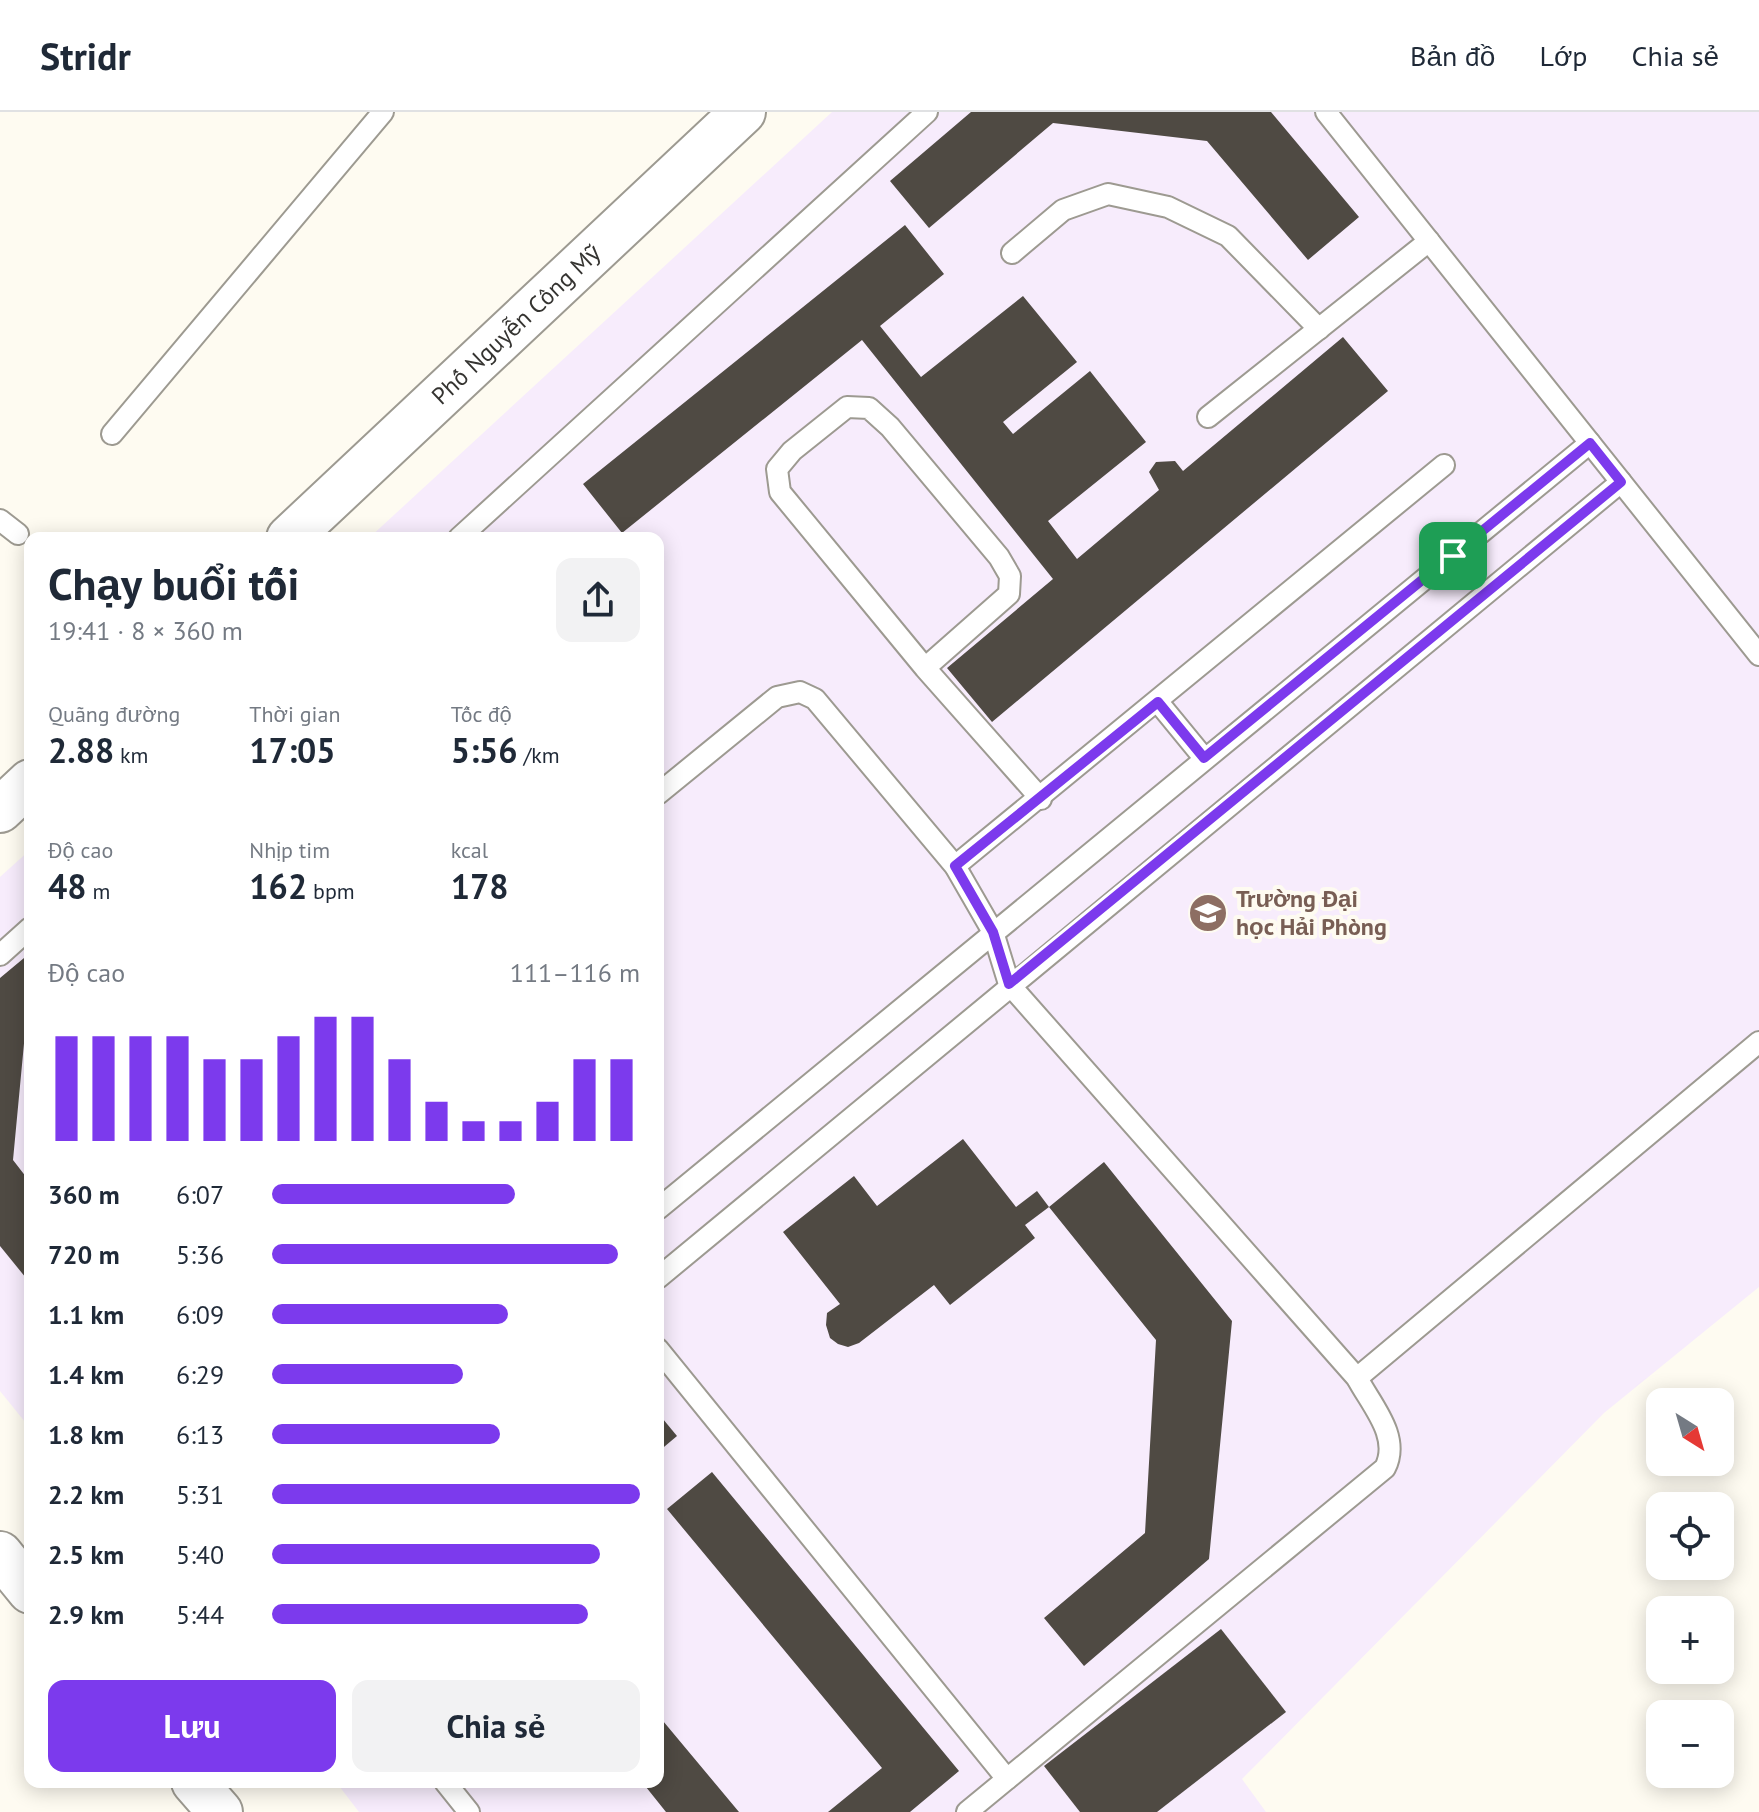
<!DOCTYPE html>
<html lang="vi">
<head>
<meta charset="utf-8">
<style>
	:root { --surface:#fff; --page:#f2f2f3; --text:#1f2937; --muted:#747a83; --line:#e0e1e3; --accent:#7c3aed }
	body { margin:0; font-family:"PT Sans",sans-serif; background:var(--page); color:var(--text); height:100vh; display:flex; flex-direction:column; font-size:30px; white-space:nowrap }
	* { box-sizing:border-box; margin:0 }
	p { font-size:26px; color:var(--muted) }
	.icon { flex:none; width:44px; height:44px; fill:none; stroke:currentColor; stroke-width:2; stroke-linecap:round; stroke-linejoin:round }
	.map { position:relative; flex:1; overflow:hidden }
	.side { position:absolute; left:24px; top:420px; width:640px; height:1256px; display:flex; flex-direction:column; background:var(--surface); border-radius:16px; box-shadow:0 4px 20px #0003 }
	.side>* { flex:none }
	.needle { width:52px; rotate:143deg }
	.tools { position:absolute; left:1646px; top:1276px; display:grid; gap:16px }
	.tools a { display:grid; place-items:center; width:88px; height:88px; border-radius:16px; background:var(--surface); box-shadow:0 4px 20px #0003; font-size:40px }
	.pin { position:absolute; display:grid; place-items:center; width:68px; height:68px; color:#fff; margin:-34px; border-radius:16px; box-shadow:0 4px 12px #0006 }
	.round { display:grid; place-items:center; flex:none; width:84px; height:84px; border-radius:16px; background:var(--page) }
	.summary { display:flex; align-items:center; justify-content:space-between; height:136px; padding:0 24px }
	h1 { font-size:44px; font-weight:700; line-height:60px }
	.figures { display:grid; grid-template-columns:repeat(3,1fr); gap:12px; height:136px; padding:8px 24px }
	.figures div { display:grid; align-content:center }
	.figures b { font-size:34px; font-weight:700 }
	.figures small { font-size:22px; font-weight:400 }
	.figures p { font-size:22px }
	.chart { height:224px; padding:16px 24px }
	.chart p { display:flex; justify-content:space-between }
	.chart svg { width:100%; height:144px; margin-top:8px; stroke:var(--accent); stroke-width:6 }
	.action { display:flex; gap:16px; margin-top:auto; padding:16px 24px }
	.action a { flex:1; height:92px; border-radius:16px; background:var(--accent); color:#fff; font-size:32px; font-weight:700; line-height:92px; text-align:center }
	.action a+a { background:var(--page); color:var(--text) }
	ul { padding:0 24px; list-style:none; font-size:26px }
	li { display:grid; grid-template-columns:128px 96px 1fr; align-items:center; height:60px }
	li i { height:20px; border-radius:10px; background:var(--accent) }
	header { display:flex; align-items:center; gap:48px; box-sizing:border-box; height:112px; padding:0 40px; background:var(--surface); border-bottom:2px solid var(--line) }
	header strong { font-size:38px }
	nav { display:flex; gap:44px; margin-inline-start:auto; font-size:28px }
	.map>svg:first-child { display:block }
	.education { fill:#f7ecfc }
	.building { fill:#4f4a43 }
	.lines { fill:none; stroke-linecap:round; stroke-linejoin:round }
	.service-casing { stroke:#9d9a91; stroke-width:24 }
	.tertiary-casing { stroke:#9d9a91; stroke-width:48 }
	.primary-casing { stroke:#9d9a91; stroke-width:48 }
	.service { stroke:#fff; stroke-width:20 }
	.tertiary { stroke:#fff; stroke-width:44 }
	.primary { stroke:#fff; stroke-width:44 }
	.route-casing { stroke:#fff; stroke-width:16 }
	.route { stroke:#7c3aed; stroke-width:10 }
	.labels { text-anchor:middle; stroke-width:8; stroke-linejoin:round; paint-order:stroke }
	.street-label { font-size:24px; fill:#353431; stroke:#fefbf1 }
	.education-label { font-size:24px; font-weight:bold; fill:#785e54; stroke:#fefbf1; text-anchor:start }
</style>
</head>
<body>
<header>
<strong>Stridr</strong>
<nav><a>Bản đồ</a><a>Lớp</a><a>Chia sẻ</a></nav>
</header>
<div class="map">
<svg width="1759" height="1700" viewBox="0 0 1759 1700">
	<rect width="100%" height="100%" fill="#fefbf1"/>
	<g class="education">
		<polygon points="832,0 1759,0 1759,1175 1604,1301 1242,1667 1266,1700 359,1700 336,1670 658,1670 658,426 369,426"/>
		<polygon points="30,738 30,1316 0,1279 0,765"/>
	</g>
	<g class="building">
		<polygon points="971,0 1271,0 1359,105 1308,148 1207,29 1053,11 929,116 890,69"/>
		<polygon points="905,113 944,162 880,214 921,265 1023,184 1077,250 1003,310 1013,322 1090,259 1146,330 1048,409 1077,447 1159,378 1149,360 1156,350 1175,349 1183,359 1343,225 1388,279 992,610 947,556 1053,467 862,228 622,421 583,372"/>
		<polygon points="30,841 30,917 25,921 13,1048 30,1070 30,1162 26,1166 0,1134 0,866"/>
		<polygon points="963,1027 1016,1095 1037,1079 1049,1095 1025,1113 1035,1126 950,1193 934,1173 859,1231 848,1235 838,1232 830,1226 826,1213 827,1201 840,1192 783,1120 854,1064 877,1094"/>
		<polygon points="1104,1050 1232,1209 1209,1447 1084,1554 1044,1506 1145,1421 1156,1228 1049,1095"/>
		<polygon points="658,1301 677,1324 658,1340"/>
		<polygon points="712,1360 959,1659 910,1700 828,1700 882,1656 667,1397"/>
		<polygon points="1221,1517 1286,1600 1157,1700 1080,1700 1044,1654"/>
		<polygon points="658,1603 739,1700 666,1700 642,1670 658,1670"/>
	</g>
	<g class="lines">
		<defs>
			<g id="service">
				<polyline points="1326,0 1759,543"/>
				<polyline points="1012,141 1063,98 1108,82 1168,95 1228,124 1319,217"/>
				<polyline points="1208,305 1429,129"/>
				<polyline points="112,322 383,0"/>
				<polyline points="0,408 18,422"/>
				<polyline points="459,426 927,0"/>
				<polyline points="925,556 1009,482 1010,464 999,445 890,315 869,296 847,295 792,339 777,357 780,380 925,556 1041,687"/>
				<polyline points="1158,590 1204,646"/>
				<path d="M658 682 777 585 800 580 815 587 955 754 993 820 1009 872 1357 1266C1372 1294 1401 1325 1385 1356L967 1700"/>
				<polyline points="955,754 1444,353"/>
				<polyline points="0,843 30,816"/>
				<polyline points="658,1097 1590,331"/>
				<polyline points="658,1166 1621,370"/>
				<polyline points="658,1237 1007,1667"/>
				<polyline points="1357,1266 1759,930"/>
				<polyline points="445,1670 469,1700"/>
			</g>
			<g id="tertiary">
				<path id="s1" d="M289 426 743 0"/>
				<polyline points="0,698 30,670"/>
			</g>
			<g id="primary">
				<polyline points="0,1442 30,1479"/>
				<polyline points="194,1670 220,1700"/>
			</g>
		</defs>
		<use href="#service" class="service-casing"/>
		<use href="#tertiary" class="tertiary-casing"/>
		<use href="#primary" class="primary-casing"/>
		<use href="#service" class="service"/>
		<use href="#tertiary" class="tertiary"/>
		<use href="#primary" class="primary"/>
	</g>
	<g class="lines">
		<defs>
			<polygon id="route" points="1590,331 1621,370 1009,872 993,820 955,754 1158,590 1204,646"/>
		</defs>
		<use href="#route" class="route-casing"/>
		<use href="#route" class="route"/>
	</g>
	<defs>
		<symbol id="university-disc" viewBox="-11 -11 22 22"><circle r="9.5" fill="#8d6e63" stroke="#fefbf1"/><path d="M0-5L7-2L0 1L-7-2ZM-4 1L0 2.5L4 1V4Q0 6-4 4Z" fill="#fff"/></symbol>
	</defs>
	<g fill-rule="evenodd">
		<use href="#university-disc" x="1186" y="779" width="44" height="44"/>
	</g>
	<g class="labels">
		<g class="street-label">
			<text dy="8" stroke="none"><textPath href="#s1" startOffset="312">Phố Nguyễn Công Mỹ</textPath></text>
		</g>
		<g class="education-label">
			<text x="1236" y="795">Trường Đại<tspan x="1236" dy="28">học Hải Phòng</tspan></text>
		</g>
	</g>
</svg>
<div class="tools">
<a><svg class="needle" viewBox="-14 -14 28 28"><path d="M0-13l5 13h-10z" fill="#e53935"/><path d="M0 13l5-13h-10z" fill="#747a83"/></svg></a>
<a><svg class="icon" aria-label="locate" viewBox="0 0 24 24"><circle cx="12" cy="12" r="6"/><path d="M12 2v4M12 18v4M2 12h4M18 12h4"/></svg></a>
<a>+</a>
<a>−</a>
</div>
<div class="pin" style="left:1453px;top:444px;background:#1e9e55"><svg class="icon" aria-label="arrive" viewBox="0 0 24 24"><path d="M6 21V4h12l-3 4 3 4H6"/></svg></div>
<section class="side">
<div class="summary"><div><h1>Chạy buổi tối</h1><p>19:41 · 8 × 360 m</p></div><a class="round"><svg class="icon" aria-label="share" viewBox="0 0 24 24"><path d="M12 15V3M7 8l5-5 5 5M5 13v7h14v-7"/></svg></a></div>
<div class="figures">
<div><p>Quãng đường</p><b>2.88<small> km</small></b></div>
<div><p>Thời gian</p><b>17:05</b></div>
<div><p>Tốc độ</p><b>5:56<small> /km</small></b></div>
</div>
<div class="figures">
<div><p>Độ cao</p><b>48<small> m</small></b></div>
<div><p>Nhịp tim</p><b>162<small> bpm</small></b></div>
<div><p>kcal</p><b>178</b></div>
</div>
<div class="chart"><p><span>Độ cao</span>111–116 m</p>
<svg viewBox="0 0 160 44" preserveAspectRatio="none"><path d="M5 44V12M15 44V12M25 44V12M35 44V12M45 44V19M55 44V19M65 44V12M75 44V6M85 44V6M95 44V19M105 44V32M115 44V38M125 44V38M135 44V32M145 44V19M155 44V19"/></svg>
</div>
<ul>
<li><b>360 m</b>6:07<i style="width:66%"></i></li>
<li><b>720 m</b>5:36<i style="width:94%"></i></li>
<li><b>1.1 km</b>6:09<i style="width:64%"></i></li>
<li><b>1.4 km</b>6:29<i style="width:52%"></i></li>
<li><b>1.8 km</b>6:13<i style="width:62%"></i></li>
<li><b>2.2 km</b>5:31<i style="width:100%"></i></li>
<li><b>2.5 km</b>5:40<i style="width:89%"></i></li>
<li><b>2.9 km</b>5:44<i style="width:86%"></i></li>
</ul>
<div class="action"><a>Lưu</a><a>Chia sẻ</a></div>
</section>
</div>
</body>
</html>
